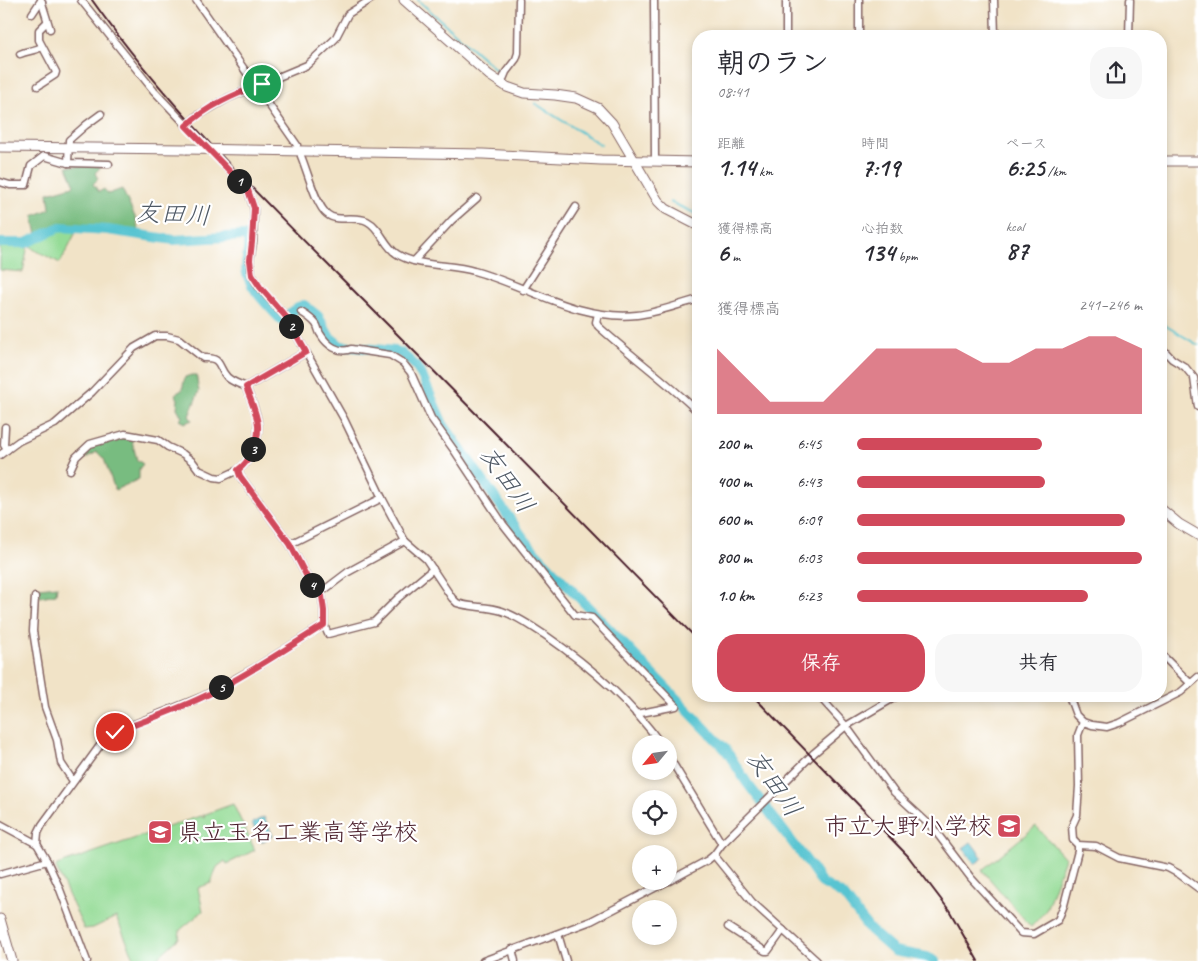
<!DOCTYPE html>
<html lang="ja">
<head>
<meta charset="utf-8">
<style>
	:root { --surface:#fff; --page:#f7f7f7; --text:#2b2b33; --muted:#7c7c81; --accent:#d1495b }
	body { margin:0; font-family:Caveat,"Klee One",sans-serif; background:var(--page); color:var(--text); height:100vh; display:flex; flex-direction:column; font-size:19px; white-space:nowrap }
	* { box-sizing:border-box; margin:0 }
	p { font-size:16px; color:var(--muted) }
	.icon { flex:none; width:28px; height:28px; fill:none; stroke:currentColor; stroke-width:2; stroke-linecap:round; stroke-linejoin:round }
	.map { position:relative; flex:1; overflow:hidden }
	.side { position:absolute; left:692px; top:30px; width:475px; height:672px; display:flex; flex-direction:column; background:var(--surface); border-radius:20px; box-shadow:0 2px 8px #0003 }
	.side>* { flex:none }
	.needle { width:32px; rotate:241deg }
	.controls { position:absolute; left:632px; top:735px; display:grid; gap:10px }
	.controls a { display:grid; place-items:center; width:45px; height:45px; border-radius:50%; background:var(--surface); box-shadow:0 2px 8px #0003; font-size:25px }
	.pin { position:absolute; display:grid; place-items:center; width:42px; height:42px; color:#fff; margin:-21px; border:2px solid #fff; border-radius:50%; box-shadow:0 1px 5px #0007 }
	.km { position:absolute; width:25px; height:25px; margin:-12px; border-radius:50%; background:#222; color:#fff; font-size:14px; line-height:25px; text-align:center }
	.round { display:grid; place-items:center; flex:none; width:52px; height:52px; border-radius:20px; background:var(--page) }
	.head { display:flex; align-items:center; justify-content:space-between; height:85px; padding:0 25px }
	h1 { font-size:28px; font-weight:600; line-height:38px }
	.metrics { display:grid; grid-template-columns:repeat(3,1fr); gap:8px; height:85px; padding:5px 25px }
	.metrics div { display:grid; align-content:center }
	.metrics b { font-size:25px; font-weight:600 }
	.metrics small { font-size:14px; font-weight:400 }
	.metrics p { font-size:14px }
	.chart { height:140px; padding:10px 25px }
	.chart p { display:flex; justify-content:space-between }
	.chart svg { width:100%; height:90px; margin-top:5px; fill:var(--accent); opacity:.7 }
	.action { display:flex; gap:10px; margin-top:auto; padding:10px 25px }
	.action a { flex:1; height:58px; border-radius:20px; background:var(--accent); color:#fff; font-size:20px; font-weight:600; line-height:58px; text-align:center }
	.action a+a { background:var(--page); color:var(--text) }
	ul { padding:0 25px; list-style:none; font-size:16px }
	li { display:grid; grid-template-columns:80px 60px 1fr; align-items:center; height:38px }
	li i { height:12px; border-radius:6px; background:var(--accent) }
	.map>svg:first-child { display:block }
	.green { fill:#95dc97; stroke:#707e61 }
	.forest { fill:#78bc80; stroke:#616e56 }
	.water { fill:#58c4d1; stroke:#51727e }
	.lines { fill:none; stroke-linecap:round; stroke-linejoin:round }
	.stream { stroke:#58c4d1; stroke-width:2 }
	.river { stroke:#58c4d1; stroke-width:10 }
	.street-casing { stroke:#846462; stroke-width:9 }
	.secondary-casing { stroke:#846462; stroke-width:11 }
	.street { stroke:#fff; stroke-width:6 }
	.secondary { stroke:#fff; stroke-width:9 }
	.rail { stroke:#4a1f2b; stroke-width:2 }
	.secondary-bridge-casing { stroke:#846462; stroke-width:11; stroke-linecap:butt }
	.secondary-bridge { stroke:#fff; stroke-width:9 }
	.route-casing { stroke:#fff; stroke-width:10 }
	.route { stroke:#d1495b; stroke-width:6 }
	.labels { text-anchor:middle; stroke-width:4.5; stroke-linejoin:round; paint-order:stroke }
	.poi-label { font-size:24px; fill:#4a1f2b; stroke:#fff; text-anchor:end }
	.water-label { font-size:25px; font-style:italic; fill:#4f5965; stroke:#fff }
</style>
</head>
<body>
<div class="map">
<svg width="1198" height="961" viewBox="0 0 1198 961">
	<rect width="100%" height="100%" fill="#fff"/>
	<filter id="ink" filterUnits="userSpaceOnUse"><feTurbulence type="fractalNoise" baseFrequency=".02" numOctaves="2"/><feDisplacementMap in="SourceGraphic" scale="10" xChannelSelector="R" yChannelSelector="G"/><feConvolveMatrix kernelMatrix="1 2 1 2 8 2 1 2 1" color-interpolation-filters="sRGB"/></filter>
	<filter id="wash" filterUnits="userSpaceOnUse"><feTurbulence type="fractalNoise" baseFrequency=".0096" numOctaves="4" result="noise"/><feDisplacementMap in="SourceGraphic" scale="20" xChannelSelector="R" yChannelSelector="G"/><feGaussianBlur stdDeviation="1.12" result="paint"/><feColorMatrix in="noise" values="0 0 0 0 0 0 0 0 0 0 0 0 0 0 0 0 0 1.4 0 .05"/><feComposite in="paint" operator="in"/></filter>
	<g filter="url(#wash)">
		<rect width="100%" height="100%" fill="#f1e3c7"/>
		<g class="green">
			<polygon points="60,229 76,232 60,263 33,249 29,244"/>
			<polygon points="0,244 28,244 23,272 0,270"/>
			<polygon points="233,804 255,850 227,864 225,861 217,867 211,883 198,888 203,911 180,930 179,938 154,961 135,960 116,917 93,928 84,929 56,868 57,865 200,816 205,818 203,815"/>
			<polygon points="1036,826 1065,858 1046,910 1031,927 982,870"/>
		</g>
		<g class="forest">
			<polygon points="67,166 102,166 95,173 98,179 93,184 99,192 104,189 108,194 122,189 136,219 139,232 116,228 60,225 37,235 33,216 50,209 48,193 73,186 74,183"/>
			<path d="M191 375H196C198 381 197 385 199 391L189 416 192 420 185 423 180 420 182 417 177 408 178 399 175 394 182 390 185 377Z"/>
			<polygon points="125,435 133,438 132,441 137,460 143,464 139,469 139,479 115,490 104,459 97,452 86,458 79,458 90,445"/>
			<polygon points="57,586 56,594 40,597 39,588"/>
		</g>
		<g class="water">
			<polygon points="264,817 273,836 261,842 252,823"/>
			<polygon points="971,842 983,858 975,864 963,848"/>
		</g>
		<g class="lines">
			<g class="stream">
				<polyline points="418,0 502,75"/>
				<path d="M535 103C556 118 579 130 601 145"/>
				<polyline points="670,202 699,215"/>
				<polyline points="1161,323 1198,345"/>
			</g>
			<path class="river" d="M0 243H26L60 227 108 230 174 240 243 236 247 237C251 247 246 258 246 268 248 288 268 305 281 320L298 307 304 305 318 316 329 336 341 346 396 351 401 353 415 365 422 376 443 424 522 536 536 553 726 750 747 783 809 864 822 883 843 895 870 930 894 951 927 957 935 961"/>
		</g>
	</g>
	<g filter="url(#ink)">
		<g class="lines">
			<defs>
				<g id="street">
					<polyline points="41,0 50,29"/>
					<path d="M81 0 154 91 248 190 254 209 253 242 250 260 252 275 259 287 287 318 306 352 344 419 382 498 405 541 426 559 452 598 457 603C472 608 487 606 502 611 517 616 531 626 545 635 587 664 631 702 661 744"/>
					<polyline points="196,0 297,145"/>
					<polyline points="654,0 655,161"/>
					<polyline points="859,0 859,36"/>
					<polyline points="994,0 995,36"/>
					<polyline points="32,14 40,2 42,2"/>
					<polyline points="786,36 786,0"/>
					<polyline points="1129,36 1130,0"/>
					<path d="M20 54C28 50 32 52 42 47"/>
					<polyline points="501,84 506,72 516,59 518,53 519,0"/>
					<polyline points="38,86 55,75 56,72 39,40 39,30 47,22"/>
					<polyline points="186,126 197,116 228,98 307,65 335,39 348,14 370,0"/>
					<path d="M301 156C307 170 316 206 327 214 337 223 355 215 367 221 381 228 384 246 397 254 417 267 451 264 474 271 528 286 578 321 637 315 657 313 679 304 699 299"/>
					<polyline points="68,163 69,140 86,125 101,114"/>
					<polyline points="0,182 10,185 26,185 31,166 44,156 68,163 109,164"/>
					<polyline points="414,261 452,220 477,198"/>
					<polyline points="523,290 576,207"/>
					<path d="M301 312C306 315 312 319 316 324 319 328 318 332 321 335 327 345 339 354 351 349L390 355 403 363 411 373 431 418 456 453 503 524 575 615 592 618 676 706 636 714"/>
					<path d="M598 314 596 322 598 326C631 356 668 382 699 413"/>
					<polyline points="1161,347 1172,359 1185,367 1194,378 1198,407"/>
					<polyline points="246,387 306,352"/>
					<polyline points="5,427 4,445 7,450"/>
					<path d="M0 455 19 441 55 424 92 392 134 348 155 336H167L179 339 203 358C223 357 217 367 227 377 232 382 240 384 246 387 250 399 258 413 258 425 259 442 251 460 238 470L240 476 290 544 310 583 322 597 324 611V625L328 634 374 622 397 599 433 569"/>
					<polyline points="70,470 76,457 90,444 125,434 158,440 168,447 183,454 193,462 199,470 214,477 221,478 238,470"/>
					<polyline points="290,544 382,498"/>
					<polyline points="319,594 348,572 405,541"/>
					<polyline points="35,597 33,631 45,707 57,740 61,763 73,781"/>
					<polyline points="1161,654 1190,683"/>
					<polyline points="819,696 846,726 894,792 933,828 971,878 1021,933 1034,934 1058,920 1064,905 1078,851 1078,845 1073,840 1072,826 1077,815 1079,786 1078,735 1083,722"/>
					<polyline points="1069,696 1076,715 1083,722 1092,725 1107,727 1119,723 1181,692 1198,677"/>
					<polyline points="669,757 722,844"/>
					<polyline points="0,824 37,844 47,861 59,887 87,961"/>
					<polyline points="37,844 38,833 42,825 104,740 115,732 204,696 255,668 324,625"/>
					<polyline points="1078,845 1096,846 1119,858 1168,868 1179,874 1198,888"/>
					<polyline points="714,855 752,902 817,961"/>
					<polyline points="0,874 47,861"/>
					<polyline points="669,881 708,860 714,855 722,844 814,753 846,726 897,696"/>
					<polyline points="728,927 765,951 768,951 783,930"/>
					<polyline points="558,934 566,961"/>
					<polyline points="512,949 515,961"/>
					<polyline points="483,961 591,921 668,881"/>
				</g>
				<g id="secondary">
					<polyline points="404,0 489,75 507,87 524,93 555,95 576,98 598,108 612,123 658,201 666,209 699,226"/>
					<polyline points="0,147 186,149"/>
					<polyline points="246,150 483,154 601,160 699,162"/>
					<polyline points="1161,161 1198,161"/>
					<polyline points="1161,509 1179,524 1198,535"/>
					<polyline points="0,919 12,961"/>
				</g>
			</defs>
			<use href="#street" class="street-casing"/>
			<use href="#secondary" class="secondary-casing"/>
			<use href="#street" class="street"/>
			<use href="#secondary" class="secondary"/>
			<g class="rail">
				<path d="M92 0C174 116 278 214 378 315 486 423 592 532 699 641"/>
				<polyline points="753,696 908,856 949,910 978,961"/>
			</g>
			<defs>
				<polyline id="secondary-bridge" points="186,149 246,150"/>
			</defs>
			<use href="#secondary-bridge" class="secondary-bridge-casing"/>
			<use href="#secondary-bridge" class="secondary-bridge"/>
		</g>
	</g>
	<g class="lines" filter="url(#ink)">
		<defs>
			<path id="route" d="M115 732C145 721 176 710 205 696 246 676 284 650 324 625V611L322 596 310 583 290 544 240 476 238 470C251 460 259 442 258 425 257 413 250 399 246 387L306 352 287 318 260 287 252 275 250 260 252 242 254 208 248 190 186 126C207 106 235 94 262 84"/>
		</defs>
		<use href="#route" class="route-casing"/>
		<use href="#route" class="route"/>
	</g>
	<defs>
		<symbol id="school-square" viewBox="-11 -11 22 22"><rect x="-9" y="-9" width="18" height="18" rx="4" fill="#d1495b" stroke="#fff"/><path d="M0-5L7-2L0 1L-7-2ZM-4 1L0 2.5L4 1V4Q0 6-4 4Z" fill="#fff"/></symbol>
	</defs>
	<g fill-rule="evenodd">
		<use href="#school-square" x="995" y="812" width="28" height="28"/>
		<use href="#school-square" x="146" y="818" width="28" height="28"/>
	</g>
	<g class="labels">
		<g class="poi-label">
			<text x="992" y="834">市立大野小学校</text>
			<text x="178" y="840" text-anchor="start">県立玉名工業高等学校</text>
		</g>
		<g class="water-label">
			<text transform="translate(173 213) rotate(3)" y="9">友田川</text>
			<text transform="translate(508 479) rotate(55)" y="9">友田川</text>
			<text transform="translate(775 783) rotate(55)" y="9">友田川</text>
		</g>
	</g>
</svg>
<div class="controls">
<a><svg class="needle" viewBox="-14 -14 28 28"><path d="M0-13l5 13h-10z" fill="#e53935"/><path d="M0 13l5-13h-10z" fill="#7c7c81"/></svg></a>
<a><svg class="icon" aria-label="locate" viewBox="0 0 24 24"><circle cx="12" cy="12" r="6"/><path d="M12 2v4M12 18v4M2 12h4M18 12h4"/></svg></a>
<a>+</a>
<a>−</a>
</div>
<div class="pin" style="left:262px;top:84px;background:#1e9e55"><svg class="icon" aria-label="arrive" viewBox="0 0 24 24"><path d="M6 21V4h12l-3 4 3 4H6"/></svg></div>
<div class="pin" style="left:115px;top:732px;background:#d93025"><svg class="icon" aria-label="check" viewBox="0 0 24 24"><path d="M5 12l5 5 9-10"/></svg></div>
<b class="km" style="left:239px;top:181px">1</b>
<b class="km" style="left:291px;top:326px">2</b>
<b class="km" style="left:253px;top:449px">3</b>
<b class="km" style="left:312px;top:585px">4</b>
<b class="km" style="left:221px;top:687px">5</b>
<section class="side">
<div class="head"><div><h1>朝のラン</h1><p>08:41</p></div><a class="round"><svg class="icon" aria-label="share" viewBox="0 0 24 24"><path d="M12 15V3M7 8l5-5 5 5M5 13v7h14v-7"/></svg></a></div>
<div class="metrics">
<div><p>距離</p><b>1.14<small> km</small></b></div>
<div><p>時間</p><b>7:19</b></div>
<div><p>ペース</p><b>6:25<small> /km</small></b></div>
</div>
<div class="metrics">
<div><p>獲得標高</p><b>6<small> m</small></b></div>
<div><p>心拍数</p><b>134<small> bpm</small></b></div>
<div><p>kcal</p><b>87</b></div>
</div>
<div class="chart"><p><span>獲得標高</span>241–246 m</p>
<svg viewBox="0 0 160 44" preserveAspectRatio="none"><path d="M0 44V12L10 25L20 38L30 38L40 38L50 25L60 12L70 12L80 12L90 12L100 19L110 19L120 12L130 12L140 6L150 6L160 12V44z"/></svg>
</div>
<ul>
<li><b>200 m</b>6:45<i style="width:65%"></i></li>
<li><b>400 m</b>6:43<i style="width:66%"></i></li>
<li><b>600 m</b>6:09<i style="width:94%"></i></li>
<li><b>800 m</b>6:03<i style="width:100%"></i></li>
<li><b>1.0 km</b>6:23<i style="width:81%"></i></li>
</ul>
<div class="action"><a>保存</a><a>共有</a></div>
</section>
</div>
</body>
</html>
